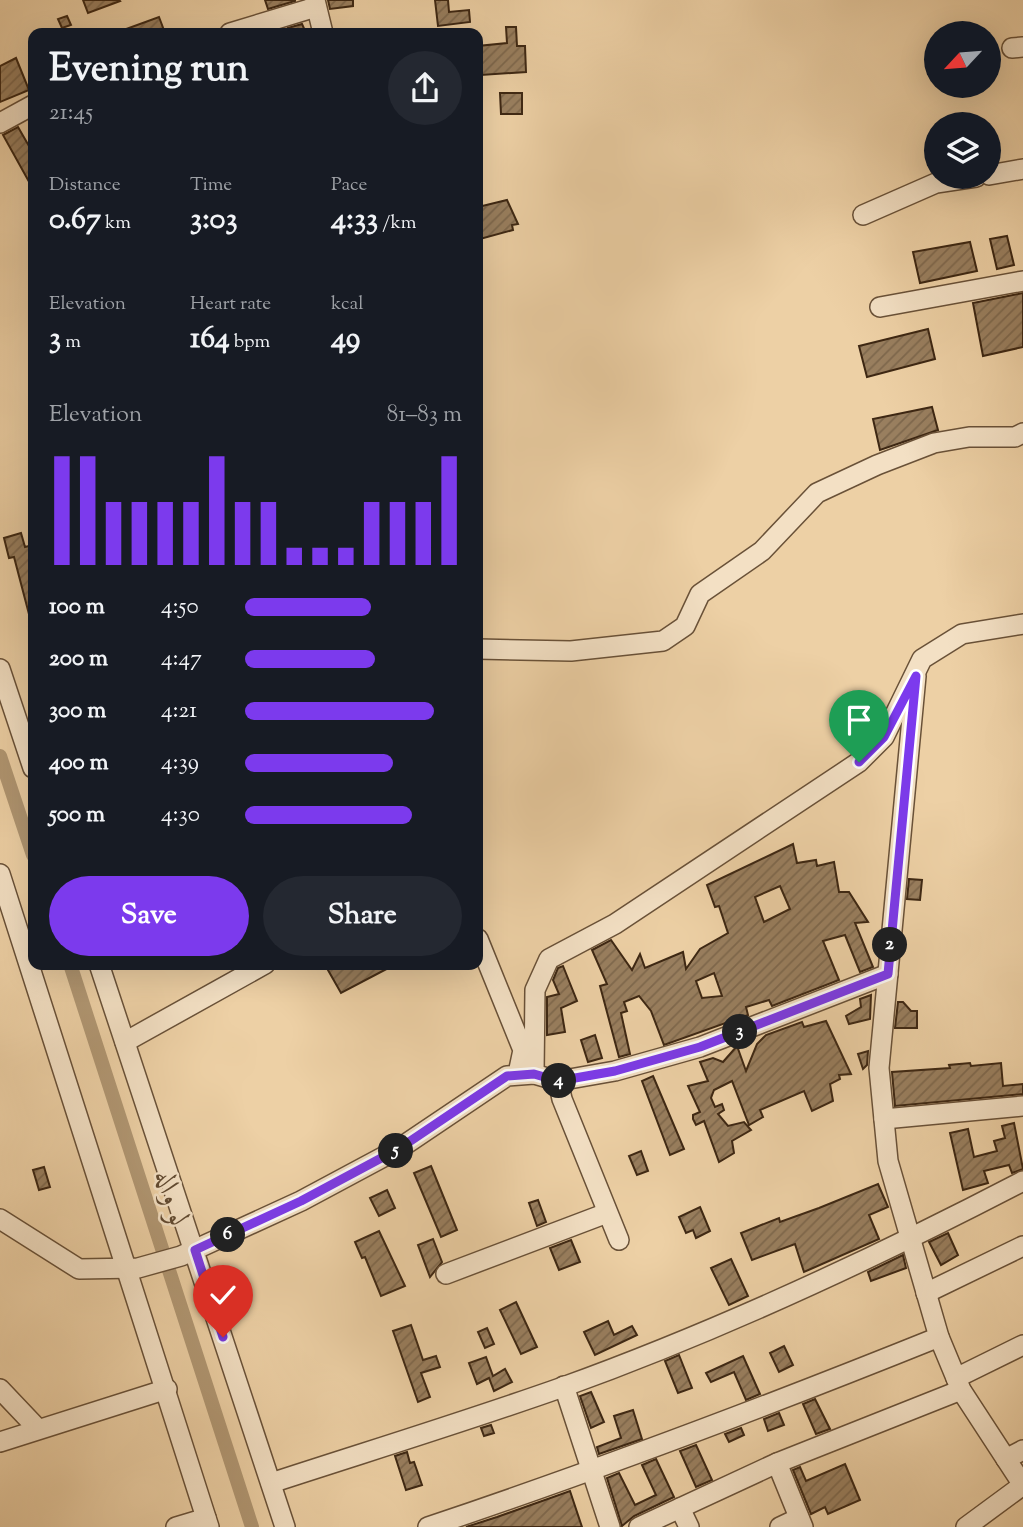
<!DOCTYPE html>
<html lang="en">
<head>
<meta charset="utf-8">
<style>
	:root { --surface:#171b24; --page:#242831; --text:#f1f3f6; --muted:#9ea1a6; --accent:#7c3aed }
	body { margin:0; font-family:"Sorts Mill Goudy",Amiri,serif; background:var(--page); color:var(--text); height:100vh; display:flex; flex-direction:column; font-size:26px; white-space:nowrap }
	* { box-sizing:border-box; margin:0 }
	p { font-size:23px; color:var(--muted) }
	.icon { flex:none; width:38px; height:38px; fill:none; stroke:currentColor; stroke-width:2; stroke-linecap:round; stroke-linejoin:round }
	.map { position:relative; flex:1; overflow:hidden }
	.drawer { position:absolute; left:28px; top:28px; width:455px; height:942px; display:flex; flex-direction:column; background:var(--surface); border-radius:14px; box-shadow:0 7px 28px #0002 }
	.drawer>* { flex:none }
	.needle { width:46px; rotate:244deg }
	.controls { position:absolute; left:924px; top:21px; display:grid; gap:14px }
	.controls a { display:grid; place-items:center; width:77px; height:77px; border-radius:50%; background:var(--surface); box-shadow:0 7px 28px #0002; font-size:35px }
	.pin { position:absolute; display:grid; place-items:center; width:60px; height:60px; color:#fff; margin:-72px -30px; border-radius:50% 50% 50% 0; rotate:-45deg; box-shadow:0 0 7px #0007 }
	.pin .icon { rotate:45deg }
	.km { position:absolute; width:35px; height:35px; margin:-18px; border-radius:50%; background:#222; color:#fff; font-size:19px; line-height:35px; text-align:center }
	.round { display:grid; place-items:center; flex:none; width:74px; height:74px; border-radius:37px; background:var(--page) }
	.head { display:flex; align-items:center; justify-content:space-between; height:119px; padding:0 21px }
	h1 { font-size:38px; font-weight:800; line-height:52px }
	.metrics { display:grid; grid-template-columns:repeat(3,1fr); gap:10px; height:119px; padding:7px 21px }
	.metrics div { display:grid; align-content:center }
	.metrics b { font-size:30px; font-weight:800 }
	.metrics small { font-size:19px; font-weight:400 }
	.metrics p { font-size:19px }
	.chart { height:196px; padding:14px 21px }
	.chart p { display:flex; justify-content:space-between }
	.chart svg { width:100%; height:126px; margin-top:7px; stroke:var(--accent); stroke-width:6 }
	.primary-button { display:flex; gap:14px; margin-top:auto; padding:14px 21px }
	.primary-button a { flex:1; height:80px; border-radius:42px; background:var(--accent); color:#fff; font-size:28px; font-weight:800; line-height:80px; text-align:center }
	.primary-button a+a { background:var(--page); color:var(--text) }
	ul { padding:0 21px; list-style:none; font-size:23px }
	li { display:grid; grid-template-columns:112px 84px 1fr; align-items:center; height:52px }
	li i { height:18px; border-radius:9px; background:var(--accent) }
	.map>svg:first-child { display:block }
	.lines { fill:none; stroke-linecap:round; stroke-linejoin:round }
	.canal { stroke:#b19773; stroke-width:14 }
	.building { fill:url(#building-hatch); stroke:#3d2713; stroke-width:2; fill-rule:evenodd }
	.minor-casing { stroke:#695138; stroke-width:22 }
	.minor { stroke:#f3e0c4; stroke-width:19 }
	.route-casing { stroke:#fff; stroke-width:14 }
	.route { stroke:#7c3aed; stroke-width:9 }
	.labels { text-anchor:middle; stroke-width:5; stroke-linejoin:round; paint-order:stroke }
	.water-label { font-size:30px; font-style:italic; fill:#604930; stroke:#f3e0c4 }
</style>
</head>
<body>
<div class="map">
<svg width="1023" height="1527" viewBox="0 0 1023 1527">
	<defs>
		<pattern id="building-hatch" width="6" height="6" patternUnits="userSpaceOnUse" patternTransform="scale(1.75)"><rect width="6" height="6" fill="#997f5f"/><path d="M-1 1l2-2M0 6l6-6M5 7l2-2" fill="none" stroke="#7e684d"/></pattern>
	</defs>
	<rect width="100%" height="100%" fill="#edd0a5"/>
	<filter id="stains"><feTurbulence type="fractalNoise" baseFrequency=".00286" numOctaves="4"/><feColorMatrix values="0 0 0 0 .2 0 0 0 0 .09 0 0 0 0 .02 0 0 0 .5 -.17"/></filter>
	<radialGradient id="worn" r=".72"><stop offset=".6" stop-color="#630" stop-opacity="0"/><stop offset="1" stop-color="#630" stop-opacity=".3"/></radialGradient>
	<g class="lines">
		<g class="canal">
			<polyline points="0,756 33,855"/>
			<polyline points="70,964 252,1527"/>
		</g>
	</g>
	<g class="building">
		<polygon points="83,0 119,0 120,1 88,13"/>
		<polygon points="265,0 295,0 295,1 268,9"/>
		<polygon points="328,0 353,0 353,6 330,9"/>
		<polygon points="435,0 448,0 449,12 469,10 470,22 438,26"/>
		<polygon points="67,16 71,25 62,28 58,19"/>
		<polygon points="159,17 165,33 118,33 118,32"/>
		<polygon points="302,24 306,33 290,33 288,28"/>
		<polygon points="506,27 516,27 517,46 525,46 526,72 481,75 478,46 507,43"/>
		<polygon points="16,58 29,90 0,102 0,66"/>
		<polygon points="500,93 522,93 522,114 501,114"/>
		<polygon points="18,127 33,153 33,189 3,135"/>
		<polygon points="507,200 518,224 512,225 513,230 480,239 478,207"/>
		<polygon points="1007,236 1014,265 997,269 990,239"/>
		<polygon points="970,242 977,271 920,283 913,252"/>
		<polygon points="1023,293 1023,347 983,356 973,303"/>
		<polygon points="928,329 935,359 867,377 859,346"/>
		<polygon points="932,407 938,430 880,450 873,419"/>
		<polygon points="21,533 25,547 33,545 33,618 30,618 14,557 9,558 4,538"/>
		<path d="M793 844 797 863 816 860 817 866 834 862 839 892H849L868 922 855 923 873 967 860 972 845 935 823 941 839 980 772 1006 769 1000 746 1007 748 1015 664 1045 651 1011 639 996 624 1002 627 1011 621 1013 630 1054 619 1057 600 986 607 984 592 950 611 940 632 970 640 954 645 968 683 952 686 969 700 949 728 933 719 906 715 907 707 885ZM780 886 790 909 764 922 755 897ZM714 973 722 996 702 998 696 981Z"/>
		<polygon points="909,879 922,880 920,900 907,899"/>
		<polygon points="338,964 396,964 341,993 328,970"/>
		<polygon points="563,966 577,1001 561,1008 565,1032 547,1035 547,997 559,994 553,980 558,968"/>
		<polygon points="871,995 870,1019 849,1024 846,1016 861,1007 860,999"/>
		<polygon points="898,1002 903,1002 911,1011 917,1011 917,1028 895,1028"/>
		<polygon points="826,1021 851,1074 839,1075 840,1079 830,1084 833,1101 812,1111 804,1091 760,1110 763,1117 749,1125 732,1081 714,1090 711,1098 715,1107 722,1104 724,1110 718,1114 728,1126 744,1122 751,1130 732,1141 734,1153 719,1162 704,1121 696,1125 693,1119 693,1115 700,1112 688,1086 708,1081 700,1062 713,1058 723,1062 737,1046 746,1071 757,1044 766,1035 802,1022 804,1027"/>
		<polygon points="595,1035 602,1058 588,1062 581,1040"/>
		<polygon points="868,1051 867,1065 863,1069 858,1054"/>
		<polygon points="970,1063 971,1066 1001,1063 1003,1086 1023,1084 1023,1094 895,1106 892,1072 950,1068 949,1065"/>
		<polygon points="653,1076 684,1149 670,1155 642,1081"/>
		<polygon points="1014,1123 1023,1169 1012,1173 1009,1165 984,1171 988,1183 963,1190 950,1133 968,1129 974,1157 997,1151 994,1141 1005,1138 1002,1126"/>
		<polygon points="641,1151 648,1171 637,1175 629,1156"/>
		<polygon points="431,1166 457,1230 441,1237 414,1173"/>
		<polygon points="44,1167 50,1187 39,1190 33,1170"/>
		<polygon points="878,1184 888,1207 869,1215 879,1239 804,1272 795,1244 752,1260 741,1233 779,1218 780,1222 819,1208"/>
		<polygon points="387,1190 395,1208 379,1216 370,1198"/>
		<polygon points="538,1200 546,1222 537,1226 529,1203"/>
		<polygon points="700,1207 710,1231 696,1238 693,1230 686,1233 679,1217"/>
		<polygon points="379,1231 405,1286 381,1296 365,1257 362,1258 355,1242"/>
		<polygon points="948,1233 958,1255 941,1265 929,1242"/>
		<polygon points="433,1239 442,1262 430,1277 418,1245"/>
		<polygon points="571,1240 580,1262 559,1270 550,1248"/>
		<polygon points="903,1255 906,1268 871,1281 868,1272"/>
		<polygon points="731,1259 748,1296 729,1305 711,1268"/>
		<polygon points="516,1302 537,1347 521,1354 500,1310"/>
		<polygon points="608,1321 614,1335 632,1326 637,1335 595,1355 584,1332"/>
		<polygon points="411,1325 423,1360 436,1356 440,1367 421,1373 430,1397 418,1402 393,1331"/>
		<polygon points="487,1328 494,1344 485,1348 478,1332"/>
		<polygon points="784,1346 793,1365 779,1372 770,1353"/>
		<polygon points="679,1355 692,1388 678,1393 665,1361"/>
		<polygon points="743,1356 760,1394 746,1400 734,1372 711,1382 706,1373"/>
		<polygon points="486,1357 493,1376 505,1369 512,1382 494,1391 489,1378 477,1384 469,1363"/>
		<polygon points="591,1392 604,1422 591,1428 580,1396"/>
		<polygon points="815,1399 830,1429 816,1434 803,1404"/>
		<polygon points="633,1410 642,1439 599,1454 597,1447 621,1438 614,1416"/>
		<polygon points="779,1413 784,1425 768,1431 764,1419"/>
		<polygon points="491,1425 494,1433 484,1436 481,1428"/>
		<polygon points="741,1428 744,1435 729,1442 725,1434"/>
		<polygon points="696,1445 712,1480 696,1487 680,1451"/>
		<polygon points="407,1452 410,1463 414,1462 422,1485 406,1490 395,1456"/>
		<polygon points="656,1459 674,1497 634,1516 622,1526 607,1478 619,1473 635,1505 656,1495 642,1465"/>
		<polygon points="845,1464 860,1500 828,1514 825,1507 811,1514 793,1470 800,1467 806,1481"/>
		<polygon points="570,1491 582,1527 466,1527 497,1517"/>
	</g>
	<g class="lines">
		<defs>
			<g id="minor">
				<polyline points="315,0 323,33"/>
				<polyline points="230,33 316,7"/>
				<polyline points="1012,48 1023,47"/>
				<polyline points="0,123 33,105"/>
				<polyline points="989,175 1023,169"/>
				<polyline points="863,215 936,183 976,177"/>
				<polyline points="880,307 1023,281"/>
				<polyline points="478,649 571,651 663,641 685,626 700,594 762,551 817,493 877,465 934,443 969,437 1015,437 1023,433"/>
				<polyline points="0,669 33,768"/>
				<polyline points="916,676 879,1068 888,1161 939,1337 961,1390 1023,1485"/>
				<polyline points="0,874 209,1527"/>
				<polyline points="478,939 523,1050 519,1069"/>
				<polyline points="99,964 285,1527"/>
				<polyline points="125,1042 265,964"/>
				<polyline points="534,1074 535,990 549,959 615,924 859,762 884,737 922,659 962,634 1023,624"/>
				<polyline points="558,1081 562,1099 619,1240"/>
				<polyline points="884,1119 1023,1106"/>
				<polyline points="0,1219 79,1269 138,1268 181,1256 301,1201 400,1148 507,1076 534,1074 558,1081 615,1071 700,1047 888,974"/>
				<polyline points="446,1274 607,1213"/>
				<polyline points="926,1293 1023,1246"/>
				<polyline points="956,1378 1023,1345"/>
				<polyline points="564,1386 610,1527"/>
				<polyline points="0,1389 37,1428"/>
				<polyline points="0,1442 167,1389"/>
				<polyline points="1006,1459 1023,1450"/>
				<polyline points="777,1463 803,1527"/>
				<path d="M271 1483C369 1451 467 1421 563 1387 721 1330 875 1258 1023 1181"/>
				<polyline points="680,1508 689,1527"/>
				<polyline points="176,1527 206,1518"/>
				<path d="M428 1527C601 1469 770 1405 939 1337"/>
				<polyline points="639,1527 777,1463 961,1390"/>
				<polyline points="780,1527 799,1518"/>
				<polyline points="966,1527 1023,1485"/>
			</g>
		</defs>
		<use href="#minor" class="minor-casing"/>
		<use href="#minor" class="minor"/>
	</g>
	<g class="lines">
		<defs>
			<polyline id="route" points="223,1337 195,1250 301,1201 400,1148 507,1076 534,1074 558,1081 615,1071 700,1047 888,974 916,676 884,737 859,762"/>
		</defs>
		<use href="#route" class="route-casing"/>
		<use href="#route" class="route"/>
	</g>
	<g class="labels">
		<g class="water-label">
			<text transform="translate(173 1198) rotate(72)" y="10">لو واله</text>
		</g>
	</g>
	<rect width="100%" height="100%" filter="url(#stains)"/>
	<rect width="100%" height="100%" fill="url(#worn)"/>
</svg>
<div class="controls">
<a><svg class="needle" viewBox="-14 -14 28 28"><path d="M0-13l5 13h-10z" fill="#e53935"/><path d="M0 13l5-13h-10z" fill="#9ea1a6"/></svg></a>
<a><svg class="icon" aria-label="layers" viewBox="0 0 24 24"><path d="M12 4l9 5-9 5-9-5zM3 14l9 5 9-5"/></svg></a>
</div>
<div class="pin" style="left:859px;top:762px;background:#1e9e55"><svg class="icon" aria-label="arrive" viewBox="0 0 24 24"><path d="M6 21V4h12l-3 4 3 4H6"/></svg></div>
<div class="pin" style="left:223px;top:1337px;background:#d93025"><svg class="icon" aria-label="check" viewBox="0 0 24 24"><path d="M5 12l5 5 9-10"/></svg></div>
<b class="km" style="left:890px;top:945px">2</b>
<b class="km" style="left:740px;top:1032px">3</b>
<b class="km" style="left:559px;top:1081px">4</b>
<b class="km" style="left:396px;top:1151px">5</b>
<b class="km" style="left:228px;top:1235px">6</b>
<section class="drawer">
<div class="head"><div><h1>Evening run</h1><p>21:45</p></div><a class="round"><svg class="icon" aria-label="share" viewBox="0 0 24 24"><path d="M12 15V3M7 8l5-5 5 5M5 13v7h14v-7"/></svg></a></div>
<div class="metrics">
<div><p>Distance</p><b>0.67<small> km</small></b></div>
<div><p>Time</p><b>3:03</b></div>
<div><p>Pace</p><b>4:33<small> /km</small></b></div>
</div>
<div class="metrics">
<div><p>Elevation</p><b>3<small> m</small></b></div>
<div><p>Heart rate</p><b>164<small> bpm</small></b></div>
<div><p>kcal</p><b>49</b></div>
</div>
<div class="chart"><p><span>Elevation</span>81–83 m</p>
<svg viewBox="0 0 160 44" preserveAspectRatio="none"><path d="M5 44V6M15 44V6M25 44V22M35 44V22M45 44V22M55 44V22M65 44V6M75 44V22M85 44V22M95 44V38M105 44V38M115 44V38M125 44V22M135 44V22M145 44V22M155 44V6"/></svg>
</div>
<ul>
<li><b>100 m</b>4:50<i style="width:58%"></i></li>
<li><b>200 m</b>4:47<i style="width:60%"></i></li>
<li><b>300 m</b>4:21<i style="width:87%"></i></li>
<li><b>400 m</b>4:39<i style="width:68%"></i></li>
<li><b>500 m</b>4:30<i style="width:77%"></i></li>
</ul>
<div class="primary-button"><a>Save</a><a>Share</a></div>
</section>
</div>
</body>
</html>
